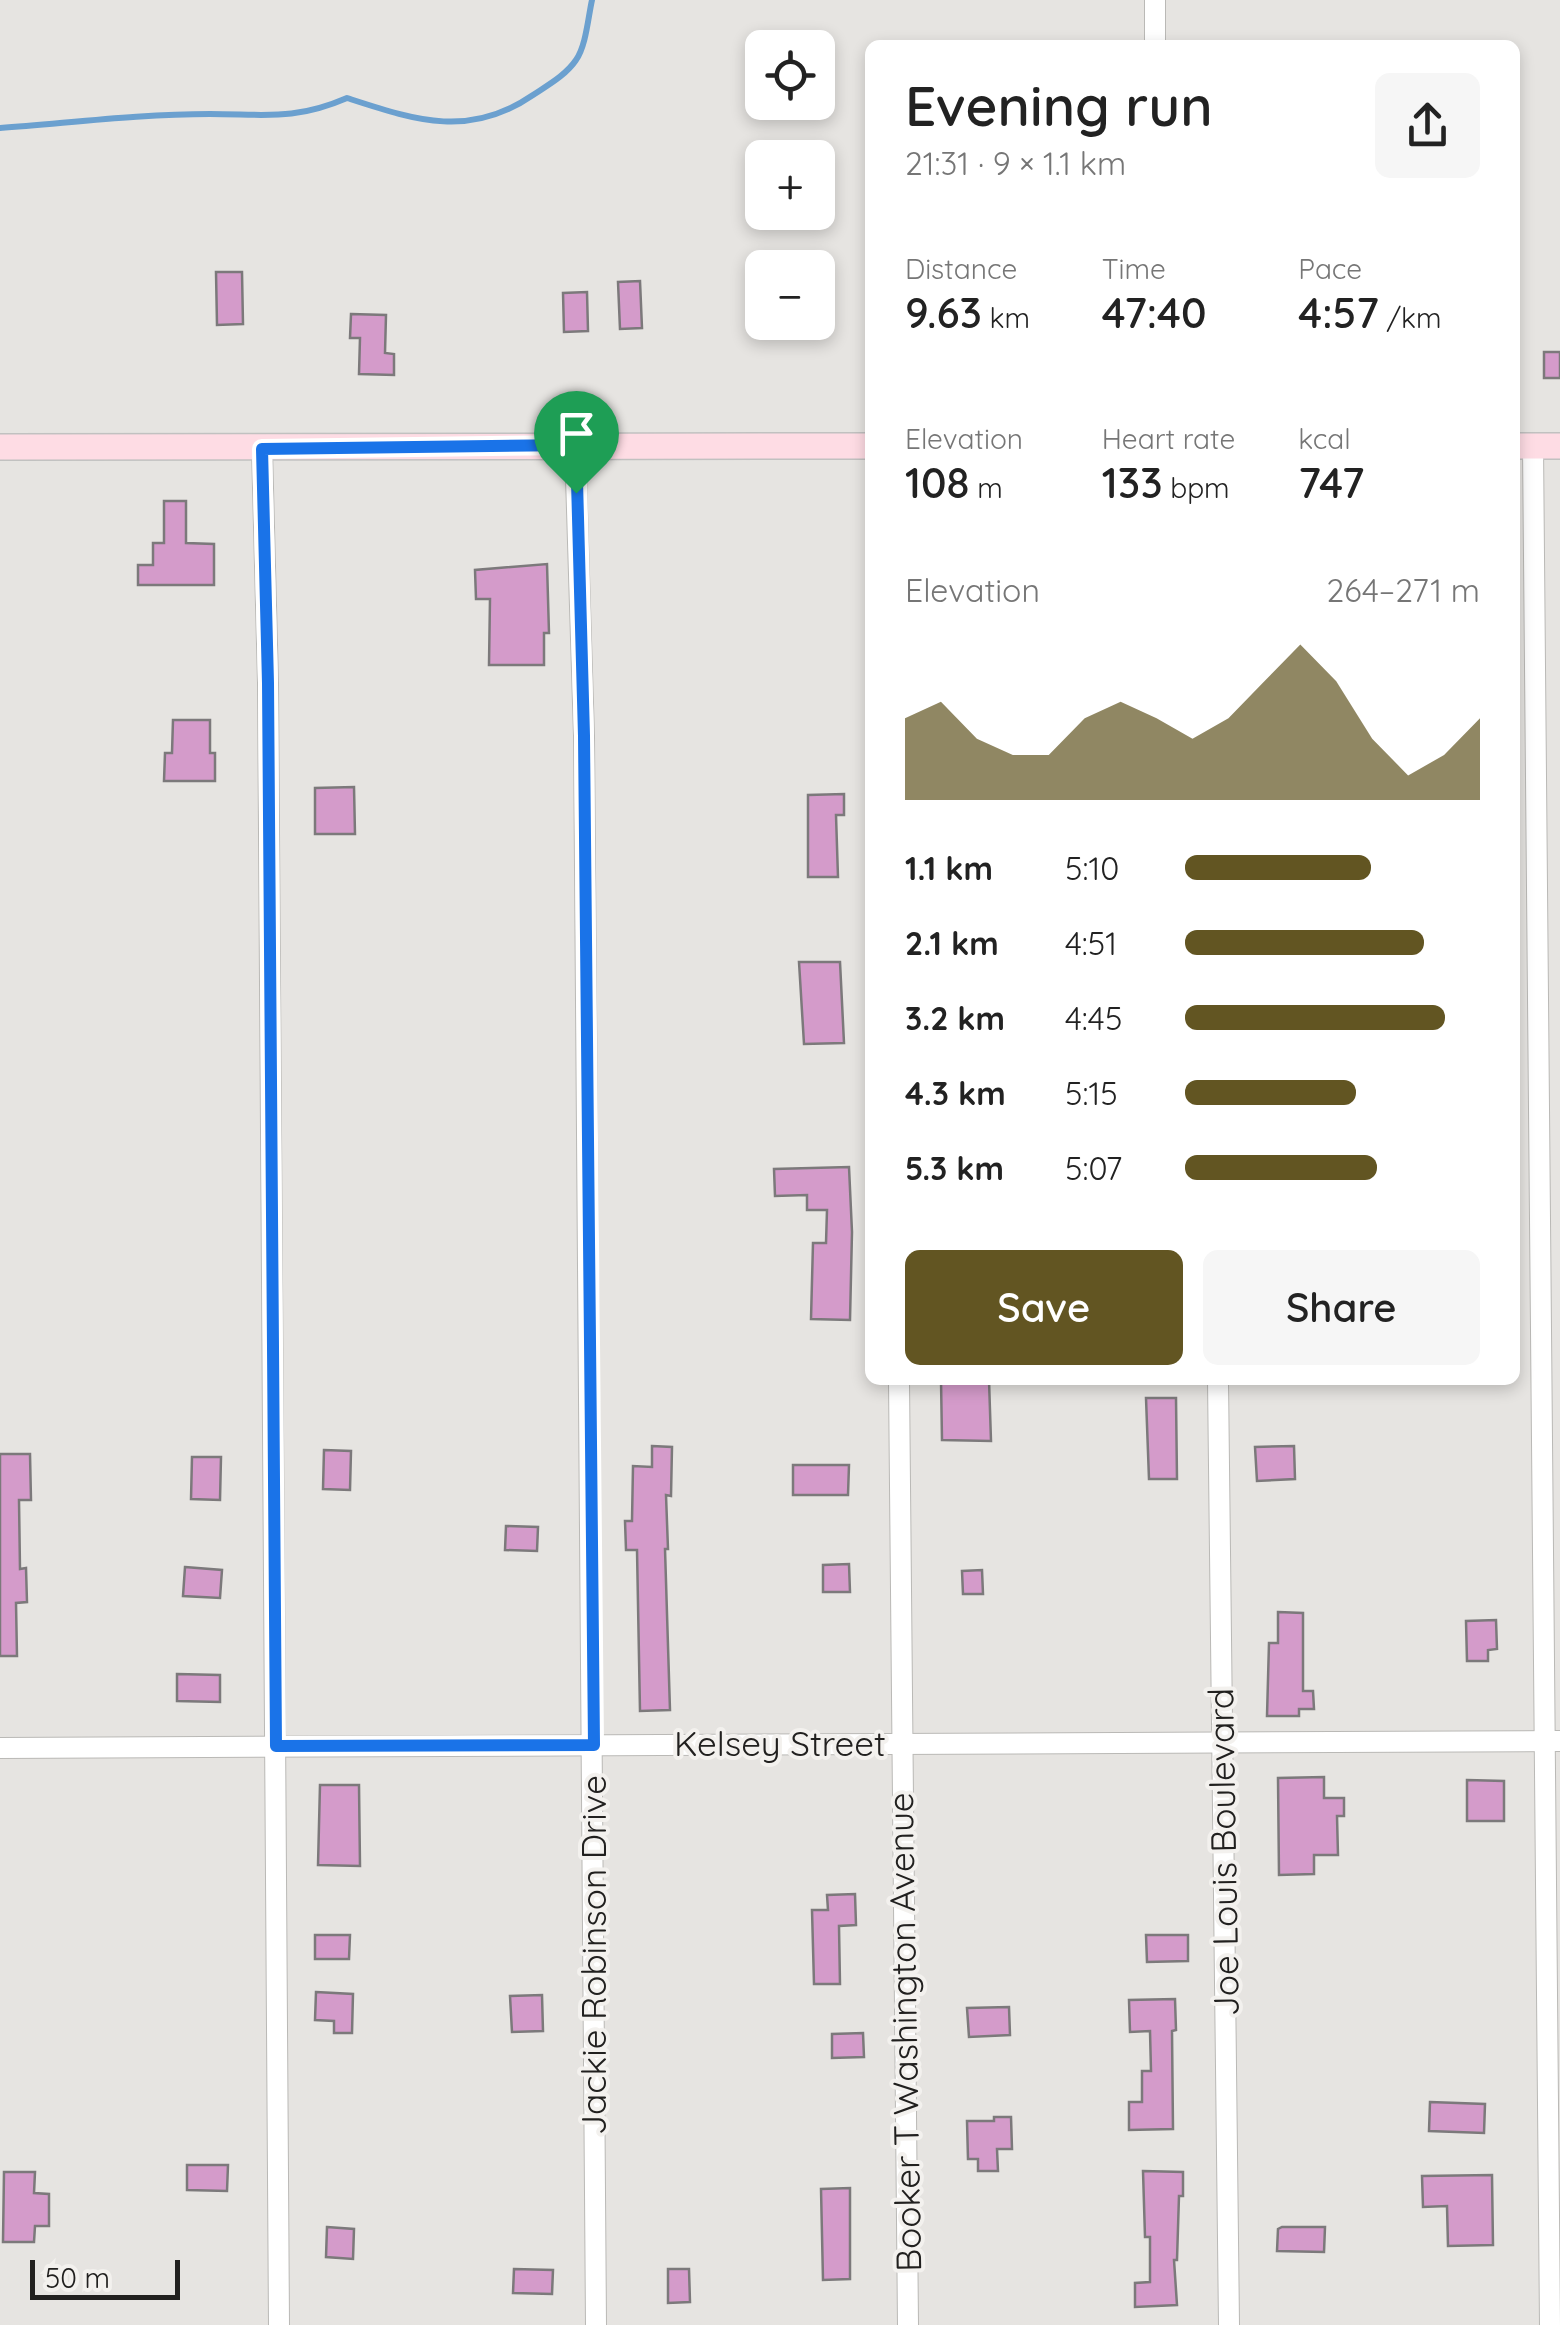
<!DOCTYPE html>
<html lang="en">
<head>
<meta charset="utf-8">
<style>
	:root { --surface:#fff; --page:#f6f6f6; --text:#222; --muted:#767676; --accent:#625522 }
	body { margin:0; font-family:Quicksand,sans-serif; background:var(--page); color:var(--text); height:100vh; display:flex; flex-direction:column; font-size:38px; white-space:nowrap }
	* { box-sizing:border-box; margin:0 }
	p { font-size:32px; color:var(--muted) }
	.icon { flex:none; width:55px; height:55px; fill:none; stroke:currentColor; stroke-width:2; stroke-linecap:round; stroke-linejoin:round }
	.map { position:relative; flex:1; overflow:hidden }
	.side { position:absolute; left:865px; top:40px; width:655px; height:1345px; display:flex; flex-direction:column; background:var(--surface); border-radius:15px; box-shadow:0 5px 15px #0003 }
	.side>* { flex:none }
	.buttons { position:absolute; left:745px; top:30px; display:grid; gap:20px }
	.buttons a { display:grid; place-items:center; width:90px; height:90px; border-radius:15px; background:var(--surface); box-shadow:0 5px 15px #0003; font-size:50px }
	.scale { position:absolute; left:30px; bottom:25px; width:150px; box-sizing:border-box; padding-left:10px; border:5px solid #21201f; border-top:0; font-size:28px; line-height:35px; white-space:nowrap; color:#21201f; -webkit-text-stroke:8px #f3f1ee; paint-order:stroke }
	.pin { position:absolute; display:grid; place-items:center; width:85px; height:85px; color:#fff; margin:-102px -42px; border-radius:50% 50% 50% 0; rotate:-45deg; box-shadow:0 0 10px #0007 }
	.pin .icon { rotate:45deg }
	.round { display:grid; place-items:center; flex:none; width:105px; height:105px; border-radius:15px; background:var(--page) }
	.head { display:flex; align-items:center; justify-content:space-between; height:170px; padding:0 40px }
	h1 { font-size:55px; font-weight:600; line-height:75px }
	.figures { display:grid; grid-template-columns:repeat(3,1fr); gap:15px; height:170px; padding:10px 40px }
	.figures div { display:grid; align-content:center }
	.figures b { font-size:42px; font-weight:600 }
	.figures small { font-size:28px; font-weight:400 }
	.figures p { font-size:28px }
	.chart { height:280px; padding:20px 40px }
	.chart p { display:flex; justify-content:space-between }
	.chart svg { width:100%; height:180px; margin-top:10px; fill:var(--accent); opacity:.7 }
	.action { display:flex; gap:20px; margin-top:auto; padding:20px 40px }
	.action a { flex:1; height:115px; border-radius:15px; background:var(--accent); color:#fff; font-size:40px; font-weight:600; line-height:115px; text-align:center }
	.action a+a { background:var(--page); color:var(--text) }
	ul { padding:0 40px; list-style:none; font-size:32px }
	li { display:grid; grid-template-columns:160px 120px 1fr; align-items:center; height:75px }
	li i { height:25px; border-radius:12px; background:var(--accent) }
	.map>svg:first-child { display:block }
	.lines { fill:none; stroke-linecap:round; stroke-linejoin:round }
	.stream { stroke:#6ba0cf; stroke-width:6 }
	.building { fill:#d49bca; stroke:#7c797b; stroke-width:2.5 }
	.minor-casing { stroke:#bab9b6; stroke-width:22 }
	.major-casing { stroke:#c1c1c0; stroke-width:28 }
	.minor { stroke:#fff; stroke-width:20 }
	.major { stroke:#fedce4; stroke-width:25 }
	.route-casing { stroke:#fff; stroke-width:20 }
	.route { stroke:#1a73e8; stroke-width:12 }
	.labels { text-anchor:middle; stroke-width:8; stroke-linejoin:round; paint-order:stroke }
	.street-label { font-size:35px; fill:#21201f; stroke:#f3f1ee }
</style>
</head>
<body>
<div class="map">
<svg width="1560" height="2325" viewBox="0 0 1560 2325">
	<rect width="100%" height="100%" fill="#e6e4e1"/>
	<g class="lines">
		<path class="stream" d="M0 128C69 123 140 114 210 114 264 114 294 121 347 98 415 120 469 139 533 95 548 85 566 75 576 60 586 46 588 18 592 0"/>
	</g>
	<g class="building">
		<polygon points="216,272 242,272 243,324 217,325"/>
		<polygon points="640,281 642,328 620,329 618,282"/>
		<polygon points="587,292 588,331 564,332 563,293"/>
		<polygon points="351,314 386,315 385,353 394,354 394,375 359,374 360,338 350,338"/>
		<rect x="1544" y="352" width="16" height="26"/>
		<polygon points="164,501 186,501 186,543 214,544 214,585 138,585 138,565 153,565 153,543 164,543"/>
		<polygon points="547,564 549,633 544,633 544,665 489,665 490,599 476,599 475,570"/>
		<polygon points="173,720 210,720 210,753 215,753 215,781 164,781 165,753 172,753"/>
		<polygon points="354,787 355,834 315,834 315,788"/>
		<polygon points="844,794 844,815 836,815 838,877 808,877 808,795"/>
		<polygon points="799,962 840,962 844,1043 804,1044"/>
		<polygon points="849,1167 852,1232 850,1320 811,1319 813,1243 826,1243 827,1210 807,1210 807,1195 775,1196 774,1169"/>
		<polygon points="941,1380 989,1380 991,1441 942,1440"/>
		<polygon points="1146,1398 1176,1398 1177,1479 1149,1479"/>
		<polygon points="652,1446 672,1447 671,1496 666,1495 668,1549 665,1549 670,1710 640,1711 637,1550 626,1550 625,1521 632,1521 633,1466 652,1467"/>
		<polygon points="1294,1446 1295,1479 1257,1481 1255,1447"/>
		<polygon points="324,1450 351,1451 350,1490 323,1489"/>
		<polygon points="0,1454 30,1454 31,1500 19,1500 20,1569 26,1568 27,1602 16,1603 17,1656 0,1656"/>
		<polygon points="192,1457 221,1457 220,1500 191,1499"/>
		<polygon points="793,1465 849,1465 848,1495 793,1495"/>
		<polygon points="506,1526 538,1527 537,1551 505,1550"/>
		<polygon points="849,1564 850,1592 823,1592 823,1565"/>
		<polygon points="185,1567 222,1570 220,1598 183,1596"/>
		<polygon points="982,1570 983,1594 963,1594 962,1571"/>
		<polygon points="1278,1612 1303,1613 1303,1691 1313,1691 1314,1709 1299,1709 1299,1716 1267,1716 1269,1643 1278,1643"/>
		<polygon points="1496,1620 1497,1649 1488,1650 1488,1661 1467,1661 1466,1621"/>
		<polygon points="177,1674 220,1675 220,1702 177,1701"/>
		<polygon points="1324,1777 1324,1798 1344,1798 1344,1816 1337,1816 1338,1855 1314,1855 1314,1874 1279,1875 1278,1778"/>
		<polygon points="1467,1780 1504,1781 1504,1821 1467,1821"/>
		<polygon points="320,1785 359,1785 360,1866 318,1865"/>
		<polygon points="855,1894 856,1925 839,1926 840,1984 814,1984 812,1910 828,1910 827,1895"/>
		<polygon points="315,1935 350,1935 349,1959 315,1959"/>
		<polygon points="1146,1935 1188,1935 1188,1961 1147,1962"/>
		<polygon points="316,1992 353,1994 352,2033 334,2033 334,2021 315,2020"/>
		<polygon points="542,1995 543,2031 512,2032 510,1996"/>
		<polygon points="1175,1999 1176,2030 1172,2031 1173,2129 1129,2130 1129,2102 1142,2102 1142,2071 1151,2071 1150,2031 1130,2032 1129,2000"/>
		<polygon points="1009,2007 1010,2035 969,2037 967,2008"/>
		<polygon points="863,2033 864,2057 832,2058 832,2034"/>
		<polygon points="1430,2102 1485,2104 1484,2133 1429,2131"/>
		<polygon points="994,2117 1011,2117 1012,2149 997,2149 998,2171 978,2171 978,2159 968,2159 967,2121 994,2121"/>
		<polygon points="187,2165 228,2165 227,2191 187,2190"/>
		<polygon points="1143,2171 1183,2172 1183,2196 1179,2196 1177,2260 1174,2260 1177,2305 1135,2307 1135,2283 1150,2282 1150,2237 1145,2237"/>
		<polygon points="4,2172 35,2172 34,2193 49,2194 49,2226 35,2226 34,2242 3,2242"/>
		<polygon points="1492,2175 1493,2245 1448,2246 1447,2206 1423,2207 1422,2176"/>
		<polygon points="850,2188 850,2279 823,2280 821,2189"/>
		<polygon points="327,2227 354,2229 353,2259 326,2257"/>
		<polygon points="1282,2227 1325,2227 1324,2252 1277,2251 1278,2229"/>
		<polygon points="514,2269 553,2270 552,2294 513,2293"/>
		<polygon points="668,2269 689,2269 690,2302 668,2303"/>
	</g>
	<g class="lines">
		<defs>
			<g id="minor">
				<polyline points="1155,0 1155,45"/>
				<polyline points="575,445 584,736 596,2325"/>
				<polyline points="1533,446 1550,2325"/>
				<polyline points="262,449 268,683 279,2325"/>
				<polyline points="899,1380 908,2325"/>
				<polyline points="1218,1380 1229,2325"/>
				<polyline points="0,1748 1560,1741"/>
			</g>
			<g id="major">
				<polyline points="1515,446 1560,446"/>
				<polyline points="0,447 870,446"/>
			</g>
		</defs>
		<use href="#minor" class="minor-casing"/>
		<use href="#major" class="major-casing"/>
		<use href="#minor" class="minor"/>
		<use href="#major" class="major"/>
	</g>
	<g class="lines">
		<defs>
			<polygon id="route" points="576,445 584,736 594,1745 276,1746 268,683 262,449"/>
		</defs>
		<use href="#route" class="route-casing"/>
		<use href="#route" class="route"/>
	</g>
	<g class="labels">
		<g class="street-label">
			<text x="780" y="1756">Kelsey Street</text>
			<text transform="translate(1224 1852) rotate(-91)" y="12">Joe Louis Boulevard</text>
			<text transform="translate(594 1955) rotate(-90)" y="12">Jackie Robinson Drive</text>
			<text transform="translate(905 2032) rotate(-91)" y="12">Booker T Washington Avenue</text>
		</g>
	</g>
</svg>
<div class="buttons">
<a><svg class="icon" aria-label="locate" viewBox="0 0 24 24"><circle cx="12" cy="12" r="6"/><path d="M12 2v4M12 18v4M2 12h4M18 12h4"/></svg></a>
<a>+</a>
<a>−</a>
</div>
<div class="scale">50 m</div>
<div class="pin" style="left:576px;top:493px;background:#1e9e55"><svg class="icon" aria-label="arrive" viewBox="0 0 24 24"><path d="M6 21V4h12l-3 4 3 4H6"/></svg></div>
<section class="side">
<div class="head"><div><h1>Evening run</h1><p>21:31 · 9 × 1.1 km</p></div><a class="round"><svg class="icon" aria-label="share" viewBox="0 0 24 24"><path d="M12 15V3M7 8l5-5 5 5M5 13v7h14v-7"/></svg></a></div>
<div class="figures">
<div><p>Distance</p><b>9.63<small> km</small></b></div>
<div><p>Time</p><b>47:40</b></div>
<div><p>Pace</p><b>4:57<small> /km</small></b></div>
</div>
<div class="figures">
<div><p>Elevation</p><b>108<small> m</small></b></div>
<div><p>Heart rate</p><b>133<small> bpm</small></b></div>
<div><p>kcal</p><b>747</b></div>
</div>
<div class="chart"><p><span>Elevation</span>264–271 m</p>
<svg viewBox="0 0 160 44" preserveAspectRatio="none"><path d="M0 44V24L10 20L20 29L30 33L40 33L50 24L60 20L70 24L80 29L90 24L100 15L110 6L120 15L130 29L140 38L150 33L160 24V44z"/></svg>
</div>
<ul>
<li><b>1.1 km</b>5:10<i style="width:63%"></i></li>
<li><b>2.1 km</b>4:51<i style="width:81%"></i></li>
<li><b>3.2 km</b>4:45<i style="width:88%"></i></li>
<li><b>4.3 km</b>5:15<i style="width:58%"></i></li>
<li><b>5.3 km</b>5:07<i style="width:65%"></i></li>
</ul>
<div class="action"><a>Save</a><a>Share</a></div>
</section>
</div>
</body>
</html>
